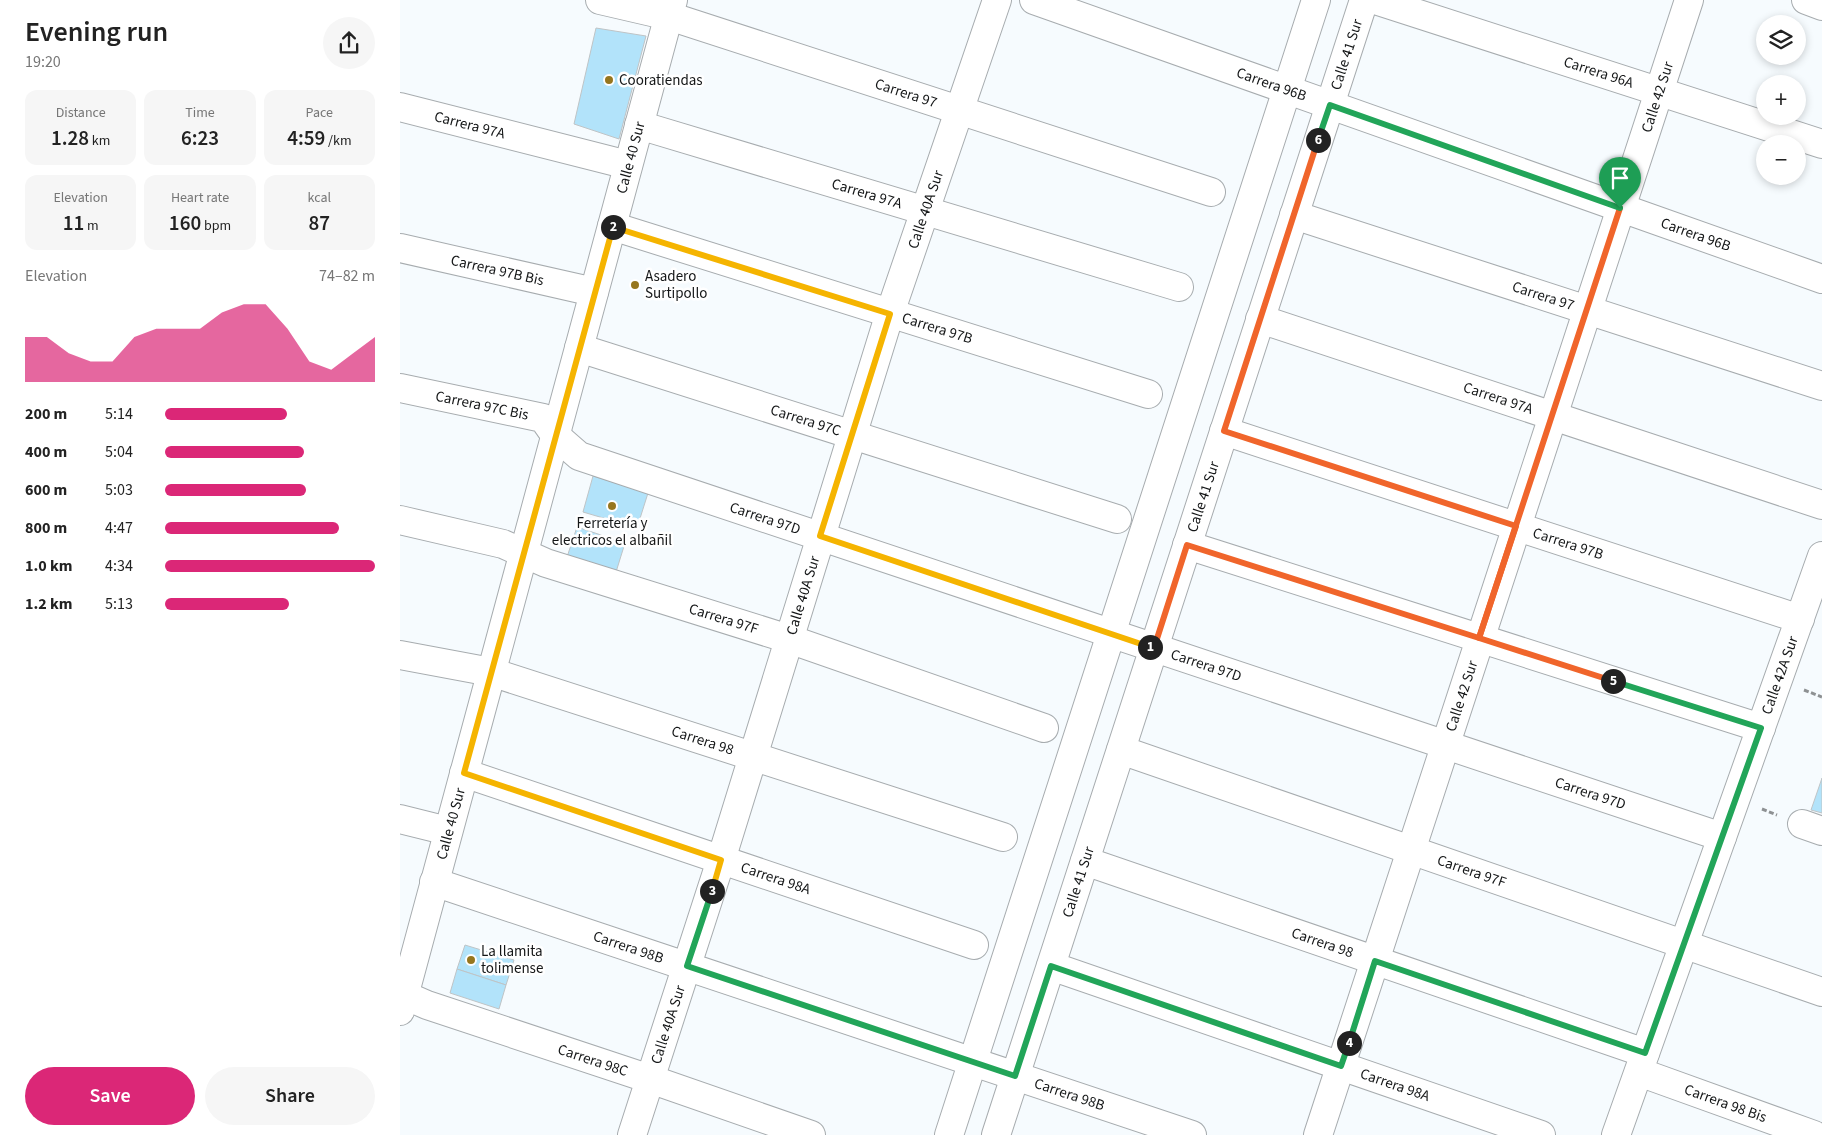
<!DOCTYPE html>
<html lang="en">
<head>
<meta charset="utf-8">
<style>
	:root { --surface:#fff; --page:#f6f6f6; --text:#222; --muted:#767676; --accent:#db2777 }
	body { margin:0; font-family:"Source Sans 3",sans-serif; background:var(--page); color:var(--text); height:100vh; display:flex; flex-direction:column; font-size:19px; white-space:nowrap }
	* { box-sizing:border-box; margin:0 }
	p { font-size:16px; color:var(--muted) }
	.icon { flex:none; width:28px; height:28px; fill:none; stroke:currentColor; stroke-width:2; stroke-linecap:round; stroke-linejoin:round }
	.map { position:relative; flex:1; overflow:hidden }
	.panel { display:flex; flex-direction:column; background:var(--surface); width:400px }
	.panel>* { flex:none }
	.buttons { position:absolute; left:1356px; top:15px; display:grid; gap:10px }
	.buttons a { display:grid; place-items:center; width:50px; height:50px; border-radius:50%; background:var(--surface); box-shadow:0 2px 8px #0003; font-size:25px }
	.pin { position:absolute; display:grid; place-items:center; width:42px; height:42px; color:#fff; margin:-51px -21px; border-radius:50% 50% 50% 0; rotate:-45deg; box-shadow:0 0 5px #0007 }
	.pin .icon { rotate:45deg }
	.km { position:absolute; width:25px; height:25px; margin:-12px; border-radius:50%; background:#222; color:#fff; font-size:14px; line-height:25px; text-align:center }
	.round { display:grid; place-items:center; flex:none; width:52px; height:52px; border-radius:26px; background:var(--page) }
	.headline { display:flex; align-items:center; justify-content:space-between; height:85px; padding:0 25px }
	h1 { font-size:28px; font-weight:600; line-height:38px }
	.metrics { display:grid; grid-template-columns:repeat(3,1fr); gap:8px; height:85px; padding:5px 25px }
	.metrics div { display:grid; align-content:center; border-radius:12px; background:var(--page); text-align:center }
	.metrics b { font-size:21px; font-weight:600 }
	.metrics small { font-size:14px; font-weight:400 }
	.metrics p { font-size:14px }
	.chart { height:140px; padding:10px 25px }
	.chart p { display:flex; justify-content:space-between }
	.chart svg { width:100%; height:90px; margin-top:5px; fill:var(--accent); opacity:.7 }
	.button { display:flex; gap:10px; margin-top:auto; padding:10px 25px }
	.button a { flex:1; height:58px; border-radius:30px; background:var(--accent); color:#fff; font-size:20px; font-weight:600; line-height:58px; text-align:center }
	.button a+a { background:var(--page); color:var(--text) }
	ul { padding:0 25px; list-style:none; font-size:16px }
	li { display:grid; grid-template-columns:80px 60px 1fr; align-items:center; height:38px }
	li i { height:12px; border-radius:6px; background:var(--accent) }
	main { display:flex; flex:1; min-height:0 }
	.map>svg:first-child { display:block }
	.building { fill:#b2e3fa; stroke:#bfc4c6 }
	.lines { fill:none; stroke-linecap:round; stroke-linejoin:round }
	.street-casing { stroke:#a7acaf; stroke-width:30 }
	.path { stroke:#8e9193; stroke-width:3; stroke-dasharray:5 2.5; stroke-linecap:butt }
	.street { stroke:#fff; stroke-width:28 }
	.split-1-casing { stroke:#fff; stroke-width:10 }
	.split-2-casing { stroke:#fff; stroke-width:10 }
	.split-3-casing { stroke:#fff; stroke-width:10 }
	.split-4-casing { stroke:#fff; stroke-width:10 }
	.split-5-casing { stroke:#fff; stroke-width:10 }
	.split-6-casing { stroke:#fff; stroke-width:10 }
	.split-7-casing { stroke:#fff; stroke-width:10 }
	.split-1 { stroke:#f0652b; stroke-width:6 }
	.split-2 { stroke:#f5b400; stroke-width:6 }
	.split-3 { stroke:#f5b400; stroke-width:6 }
	.split-4 { stroke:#22a559; stroke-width:6 }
	.split-5 { stroke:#22a559; stroke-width:6 }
	.split-6 { stroke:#f0652b; stroke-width:6 }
	.split-7 { stroke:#22a559; stroke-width:6 }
	.poi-dot { fill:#96761e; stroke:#fff; stroke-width:2 }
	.labels { text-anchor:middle; stroke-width:5; stroke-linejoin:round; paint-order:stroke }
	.street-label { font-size:15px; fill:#141617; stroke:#fff }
	.poi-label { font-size:15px; fill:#141617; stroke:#fff; text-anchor:start }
</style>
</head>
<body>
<main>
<section class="panel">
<div class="headline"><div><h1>Evening run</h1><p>19:20</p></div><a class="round"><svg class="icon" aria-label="share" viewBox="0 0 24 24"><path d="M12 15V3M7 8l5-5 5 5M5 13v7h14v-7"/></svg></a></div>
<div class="metrics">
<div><p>Distance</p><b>1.28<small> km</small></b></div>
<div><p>Time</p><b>6:23</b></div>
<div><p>Pace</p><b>4:59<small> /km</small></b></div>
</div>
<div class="metrics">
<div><p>Elevation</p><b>11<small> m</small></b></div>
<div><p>Heart rate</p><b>160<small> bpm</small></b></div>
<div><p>kcal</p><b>87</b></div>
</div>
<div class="chart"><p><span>Elevation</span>74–82 m</p>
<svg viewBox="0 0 160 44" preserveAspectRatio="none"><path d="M0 44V22L10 22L20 30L30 34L40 34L50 22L60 18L70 18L80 18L90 10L100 6L110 6L120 18L130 34L140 38L150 30L160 22V44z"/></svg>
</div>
<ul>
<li><b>200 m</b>5:14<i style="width:58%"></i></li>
<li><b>400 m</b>5:04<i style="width:66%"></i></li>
<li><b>600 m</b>5:03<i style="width:67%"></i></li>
<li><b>800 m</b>4:47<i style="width:83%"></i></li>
<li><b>1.0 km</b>4:34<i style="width:100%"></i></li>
<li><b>1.2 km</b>5:13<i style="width:59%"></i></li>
</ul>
<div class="button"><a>Save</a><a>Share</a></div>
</section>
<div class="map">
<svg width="1422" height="1135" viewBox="0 0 1422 1135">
	<rect width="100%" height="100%" fill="#f6fbfe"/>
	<g class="building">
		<polygon points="196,28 246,36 219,139 174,124"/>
		<polygon points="193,476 248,493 237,528 183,512"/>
		<polygon points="177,527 225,543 216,572 167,557"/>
		<polygon points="1422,778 1422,813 1411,810"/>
		<polygon points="65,945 114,960 106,985 57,969"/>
		<polygon points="57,969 106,985 99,1009 50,993"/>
	</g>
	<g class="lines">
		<defs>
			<g id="street">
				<path id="s1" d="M200 0 269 16 811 192"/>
				<path id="s2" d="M634 0 1422 279"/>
				<path id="s3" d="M975 0 1422 144"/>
				<polyline points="1406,0 1422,6"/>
				<path id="s4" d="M0 107 228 165"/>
				<path id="s5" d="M239 125 779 287"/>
				<path id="s6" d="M894 215 1422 386"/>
				<path id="s7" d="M212 226 748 394"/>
				<path id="s8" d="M0 248 194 292"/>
				<path id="s9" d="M860 319 1422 505"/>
				<path id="s10" d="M179 348 717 519"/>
				<path id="s11" d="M0 388 143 418 155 435 179 456 1322 837"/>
				<path id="s12" d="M824 431 1400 619"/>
				<path id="s13" d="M0 520 103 544 146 563 389 639 644 728"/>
				<polyline points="787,545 1361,728"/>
				<path id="s14" d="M0 655 91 672 603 837"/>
				<path id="s15" d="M721 750 1422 992"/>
				<path id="s16" d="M64 773 574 945"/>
				<polyline points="0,819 48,831"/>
				<polyline points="1402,824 1422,831"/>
				<path id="s17" d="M685 861 1245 1053"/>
				<path id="s18" d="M34 882 792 1135"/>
				<path id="s19" d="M651 966 1141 1135"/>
				<path id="s20" d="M4 995 27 1005 250 1079 411 1135"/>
				<path id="s21" d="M0 1011 273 0"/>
				<path id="s22" d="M1239 1072 1414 1135"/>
				<path id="s23" d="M232 1135 321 860 490 313 597 0"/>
				<polyline points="549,1135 916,0"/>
				<path id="s24" d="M596 1135 964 0"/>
				<path id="s25" d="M918 1135 1289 0"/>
				<path id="s26" d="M1216 1135 1422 556"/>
			</g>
		</defs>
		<use href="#street" class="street-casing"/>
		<g class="path">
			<polyline points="1404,690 1422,697"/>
			<polyline points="1362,809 1377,815"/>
		</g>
		<use href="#street" class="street"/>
	</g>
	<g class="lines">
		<defs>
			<polyline id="split-1" points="750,647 754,648 787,545 1079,638 1220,208"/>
			<polyline id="split-2" points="213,227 490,314 420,536 750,647"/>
			<polyline id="split-3" points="213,227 64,773 321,860 312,891"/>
			<polyline id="split-4" points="312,891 287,966 615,1076 651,966 941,1066 949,1043"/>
			<polyline id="split-5" points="949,1043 975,961 1245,1053 1361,728 1213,681"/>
			<polyline id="split-6" points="918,140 824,431 1116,526 1079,638 1213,681"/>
			<polyline id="split-7" points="918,140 930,105 1220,208"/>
		</defs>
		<use href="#split-1" class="split-1-casing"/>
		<use href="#split-2" class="split-2-casing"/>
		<use href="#split-3" class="split-3-casing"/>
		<use href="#split-4" class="split-4-casing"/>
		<use href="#split-5" class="split-5-casing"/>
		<use href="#split-6" class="split-6-casing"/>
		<use href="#split-7" class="split-7-casing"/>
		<use href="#split-1" class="split-1"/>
		<use href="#split-2" class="split-2"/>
		<use href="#split-3" class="split-3"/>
		<use href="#split-4" class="split-4"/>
		<use href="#split-5" class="split-5"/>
		<use href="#split-6" class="split-6"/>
		<use href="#split-7" class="split-7"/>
	</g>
	<g class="poi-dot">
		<circle cx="209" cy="80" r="5"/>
		<circle cx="235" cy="285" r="5"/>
		<circle cx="212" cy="506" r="5"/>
		<circle cx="71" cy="960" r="5"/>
	</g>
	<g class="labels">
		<g class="street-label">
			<text dy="5" stroke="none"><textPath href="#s24" startOffset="1136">Calle 41 Sur</textPath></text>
			<text dy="5" stroke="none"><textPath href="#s3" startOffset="235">Carrera 96A</textPath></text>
			<text dy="5" stroke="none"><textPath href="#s2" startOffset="252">Carrera 96B</textPath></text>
			<text dy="5" stroke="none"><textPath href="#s1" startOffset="320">Carrera 97</textPath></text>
			<text dy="5" stroke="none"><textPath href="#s25" startOffset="1092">Calle 42 Sur</textPath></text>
			<text dy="5" stroke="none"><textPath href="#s4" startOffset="72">Carrera 97A</textPath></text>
			<text dy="5" stroke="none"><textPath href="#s21" startOffset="884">Calle 40 Sur</textPath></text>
			<text dy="5" stroke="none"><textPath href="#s5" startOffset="238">Carrera 97A</textPath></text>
			<text dy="5" stroke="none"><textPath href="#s23" startOffset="971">Calle 40A Sur</textPath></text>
			<text dy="5" stroke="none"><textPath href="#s2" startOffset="702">Carrera 96B</textPath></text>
			<text dy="5" stroke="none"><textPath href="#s8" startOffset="100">Carrera 97B Bis</textPath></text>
			<text dy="5" stroke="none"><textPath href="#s6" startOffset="262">Carrera 97</textPath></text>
			<text dy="5" stroke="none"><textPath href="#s7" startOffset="341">Carrera 97B</textPath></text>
			<text dy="5" stroke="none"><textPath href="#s9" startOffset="251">Carrera 97A</textPath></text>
			<text dy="5" stroke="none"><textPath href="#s11" startOffset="84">Carrera 97C Bis</textPath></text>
			<text dy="5" stroke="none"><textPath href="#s10" startOffset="238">Carrera 97C</textPath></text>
			<text dy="5" stroke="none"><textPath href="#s24" startOffset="671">Calle 41 Sur</textPath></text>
			<text dy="5" stroke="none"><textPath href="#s11" startOffset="395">Carrera 97D</textPath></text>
			<text dy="5" stroke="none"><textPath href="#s12" startOffset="362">Carrera 97B</textPath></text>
			<text dy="5" stroke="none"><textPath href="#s23" startOffset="566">Calle 40A Sur</textPath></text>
			<text dy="5" stroke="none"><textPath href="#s13" startOffset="339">Carrera 97F</textPath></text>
			<text dy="5" stroke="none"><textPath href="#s11" startOffset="860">Carrera 97D</textPath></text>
			<text dy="5" stroke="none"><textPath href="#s26" startOffset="488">Calle 42A Sur</textPath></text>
			<text dy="5" stroke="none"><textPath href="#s25" startOffset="462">Calle 42 Sur</textPath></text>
			<text dy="5" stroke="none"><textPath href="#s14" startOffset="315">Carrera 98</textPath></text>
			<text dy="5" stroke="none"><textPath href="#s11" startOffset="1265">Carrera 97D</textPath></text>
			<text dy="5" stroke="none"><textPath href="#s21" startOffset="194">Calle 40 Sur</textPath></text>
			<text dy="5" stroke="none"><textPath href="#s15" startOffset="371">Carrera 97F</textPath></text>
			<text dy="5" stroke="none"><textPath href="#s16" startOffset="329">Carrera 98A</textPath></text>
			<text dy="5" stroke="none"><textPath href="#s24" startOffset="266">Calle 41 Sur</textPath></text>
			<text dy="5" stroke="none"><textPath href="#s17" startOffset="251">Carrera 98</textPath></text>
			<text dy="5" stroke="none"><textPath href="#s18" startOffset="205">Carrera 98B</textPath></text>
			<text dy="5" stroke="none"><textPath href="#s23" startOffset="116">Calle 40A Sur</textPath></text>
			<text dy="5" stroke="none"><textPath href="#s20" startOffset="200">Carrera 98C</textPath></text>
			<text dy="5" stroke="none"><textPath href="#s19" startOffset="364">Carrera 98A</textPath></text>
			<text dy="5" stroke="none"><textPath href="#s18" startOffset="670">Carrera 98B</textPath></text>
			<text dy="5" stroke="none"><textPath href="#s22" startOffset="92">Carrera 98 Bis</textPath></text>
		</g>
		<g class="poi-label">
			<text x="219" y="85">Cooratiendas</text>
			<text x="245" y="281">Asadero<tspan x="245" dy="17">Surtipollo</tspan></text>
			<text x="212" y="528" text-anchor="middle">Ferretería y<tspan x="212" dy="17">electricos el albañil</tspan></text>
			<text x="81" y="956">La llamita<tspan x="81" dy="17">tolimense</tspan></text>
		</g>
	</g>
</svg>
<div class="buttons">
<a><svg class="icon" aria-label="layers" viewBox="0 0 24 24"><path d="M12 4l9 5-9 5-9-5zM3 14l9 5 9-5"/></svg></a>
<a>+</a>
<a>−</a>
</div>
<div class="pin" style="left:1220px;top:208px;background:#1e9e55"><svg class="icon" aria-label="arrive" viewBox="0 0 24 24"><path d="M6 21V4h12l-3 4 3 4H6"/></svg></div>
<b class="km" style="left:750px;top:647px">1</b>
<b class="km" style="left:213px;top:227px">2</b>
<b class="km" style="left:312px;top:891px">3</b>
<b class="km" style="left:949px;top:1043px">4</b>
<b class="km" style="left:1213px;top:681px">5</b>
<b class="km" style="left:918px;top:140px">6</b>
</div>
</main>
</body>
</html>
